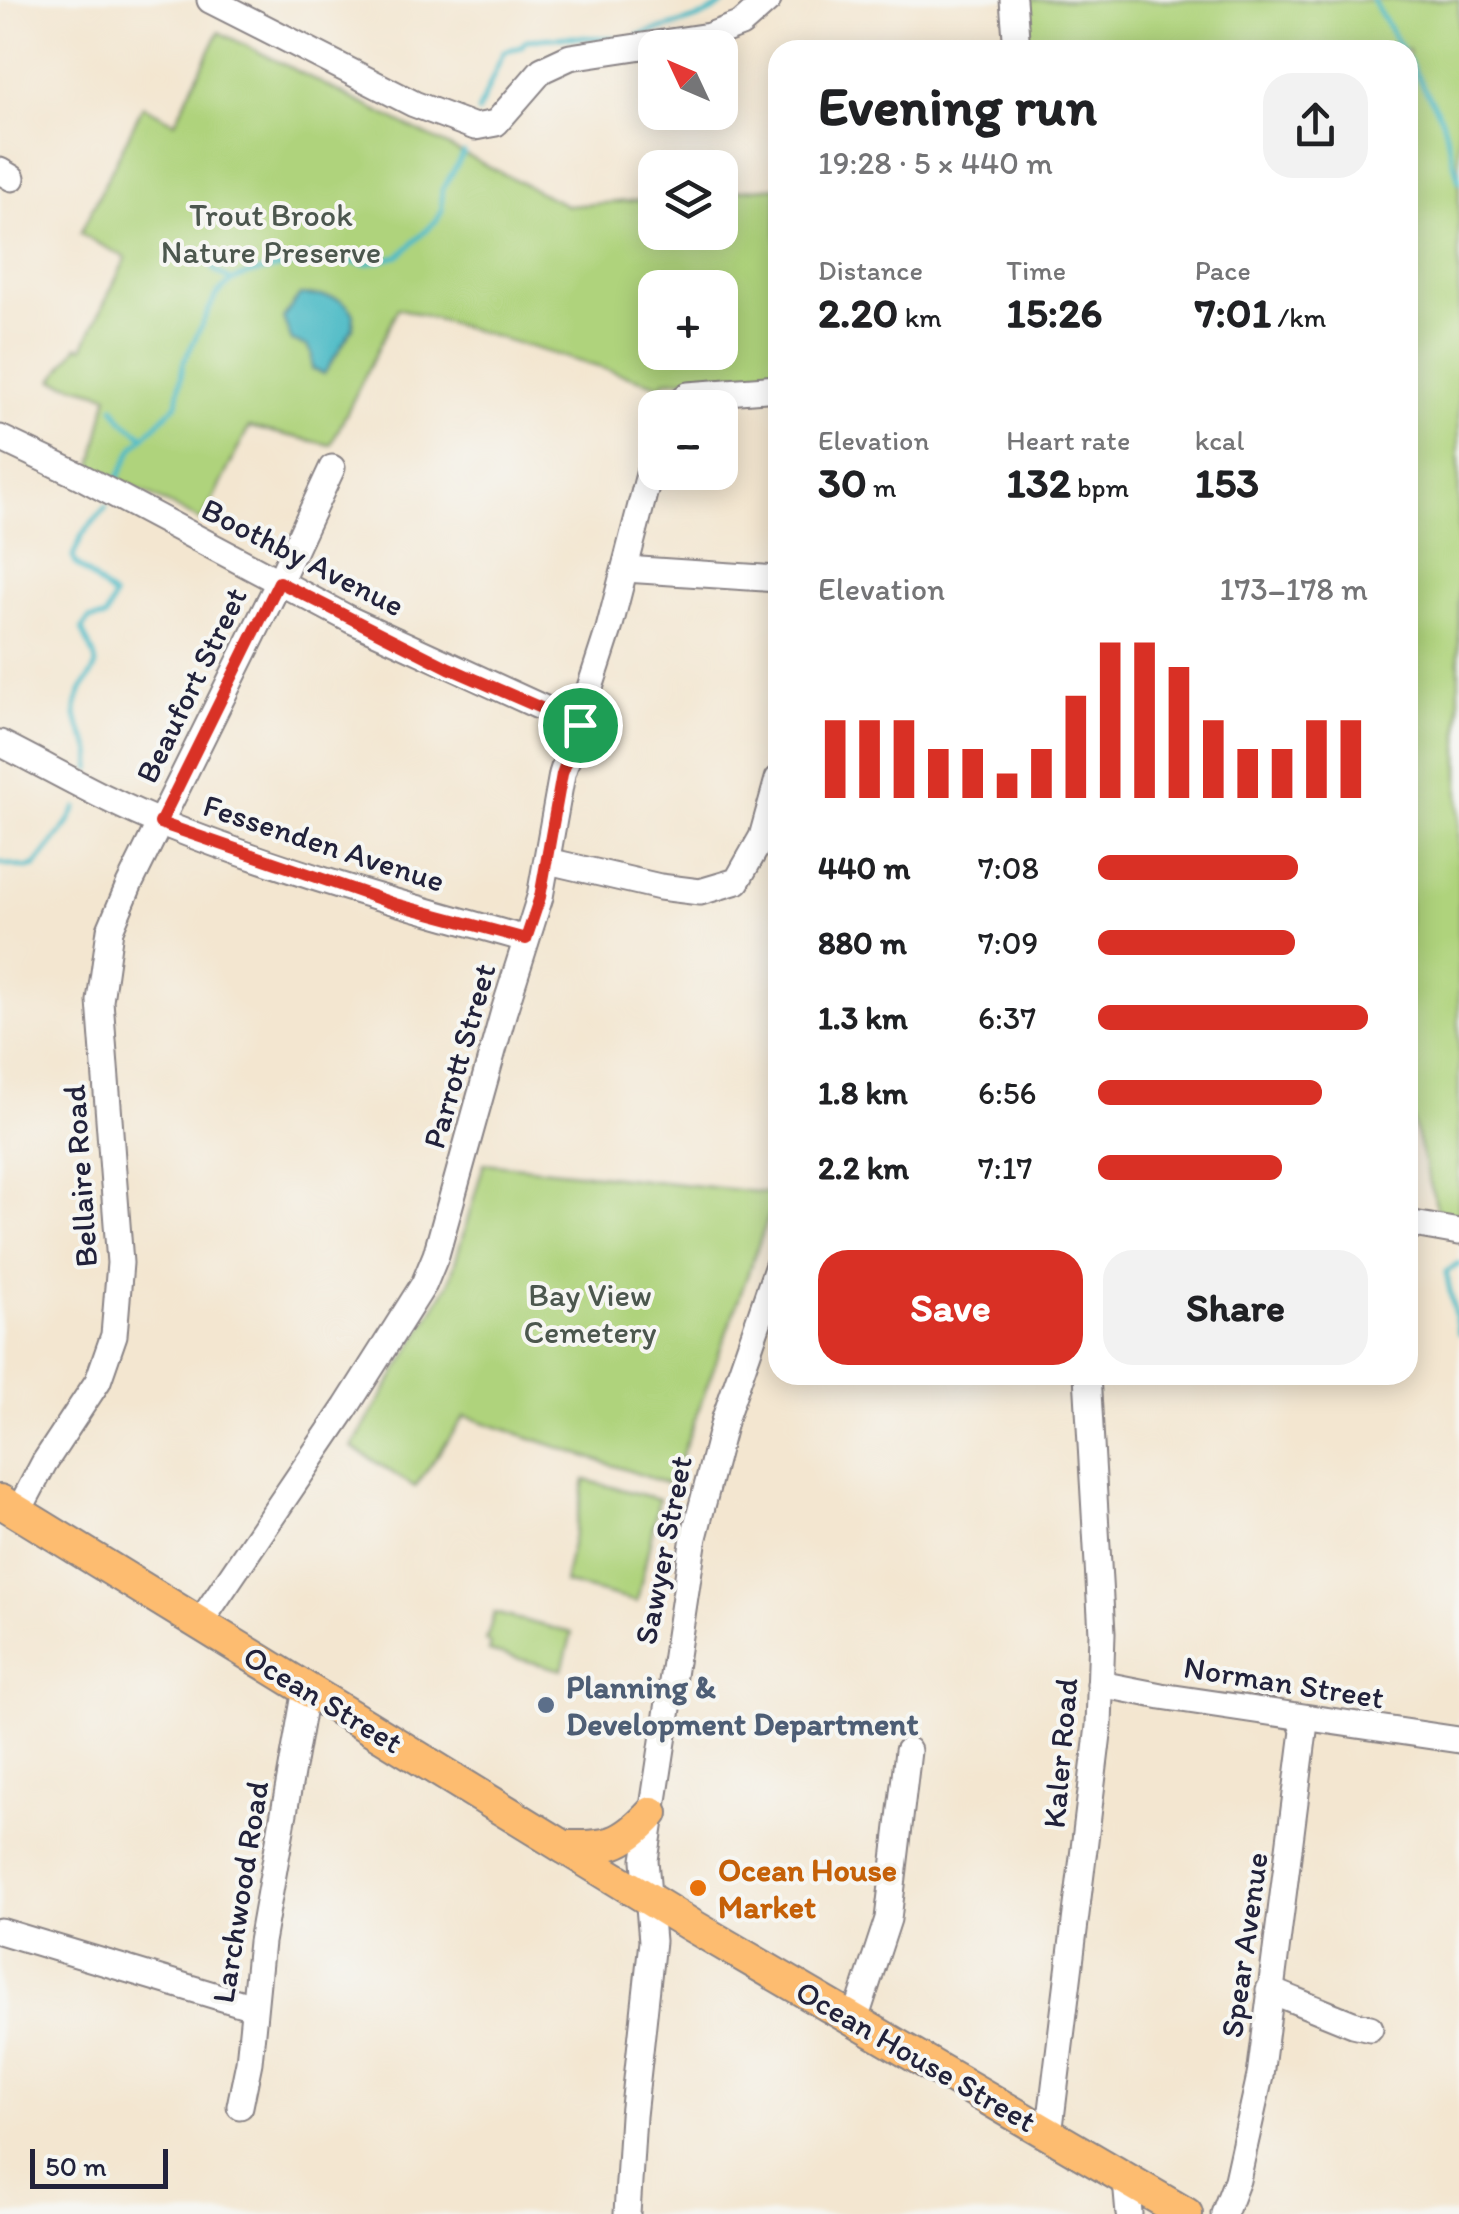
<!DOCTYPE html>
<html lang="en">
<head>
<meta charset="utf-8">
<style>
	:root { --surface:#fff; --page:#f2f2f2; --text:#202124; --muted:#757577; --accent:#d93025 }
	body { margin:0; font-family:Itim,sans-serif; background:var(--page); color:var(--text); height:100vh; display:flex; flex-direction:column; font-size:38px; white-space:nowrap }
	* { box-sizing:border-box; margin:0 }
	p { font-size:32px; color:var(--muted) }
	.icon { flex:none; width:55px; height:55px; fill:none; stroke:currentColor; stroke-width:2; stroke-linecap:round; stroke-linejoin:round }
	.map { position:relative; flex:1; overflow:hidden }
	.sheet { position:absolute; left:768px; top:40px; width:650px; height:1345px; display:flex; flex-direction:column; background:var(--surface); border-radius:30px; box-shadow:0 5px 25px #0003 }
	.sheet>* { flex:none }
	.needle { width:65px; rotate:314deg }
	.fabs { position:absolute; left:638px; top:30px; display:grid; gap:20px }
	.fabs a { display:grid; place-items:center; width:100px; height:100px; border-radius:20px; background:var(--surface); box-shadow:0 5px 25px #0003; font-size:50px }
	.scale { position:absolute; left:30px; bottom:25px; width:138px; box-sizing:border-box; padding-left:10px; border:5px solid #22223b; border-top:0; font-size:28px; line-height:35px; white-space:nowrap; color:#22223b; -webkit-text-stroke:8px #f6f6f2; paint-order:stroke }
	.pin { position:absolute; display:grid; place-items:center; width:85px; height:85px; color:#fff; margin:-42px; border:5px solid #fff; border-radius:50%; box-shadow:0 2px 10px #0007 }
	.round { display:grid; place-items:center; flex:none; width:105px; height:105px; border-radius:30px; background:var(--page) }
	.overview { display:flex; align-items:center; justify-content:space-between; height:170px; padding:0 50px }
	h1 { font-size:55px; font-weight:700; line-height:75px }
	.metrics { display:grid; grid-template-columns:repeat(3,1fr); gap:15px; height:170px; padding:10px 50px }
	.metrics div { display:grid; align-content:center }
	.metrics b { font-size:42px; font-weight:700 }
	.metrics small { font-size:28px; font-weight:400 }
	.metrics p { font-size:28px }
	.chart { height:280px; padding:20px 50px }
	.chart p { display:flex; justify-content:space-between }
	.chart svg { width:100%; height:180px; margin-top:10px; stroke:var(--accent); stroke-width:6 }
	.action { display:flex; gap:20px; margin-top:auto; padding:20px 50px }
	.action a { flex:1; height:115px; border-radius:30px; background:var(--accent); color:#fff; font-size:40px; font-weight:700; line-height:115px; text-align:center }
	.action a+a { background:var(--page); color:var(--text) }
	ul { padding:0 50px; list-style:none; font-size:32px }
	li { display:grid; grid-template-columns:160px 120px 1fr; align-items:center; height:75px }
	li i { height:25px; border-radius:12px; background:var(--accent) }
	.map>svg:first-child { display:block }
	.green { fill:#afd37c; stroke:#687a5c; stroke-width:2.5; fill-rule:evenodd }
	.water { fill:#4ebbc6; stroke:#386e80; stroke-width:2.5 }
	.lines { fill:none; stroke-linecap:round; stroke-linejoin:round }
	.stream { stroke:#4ebbc6; stroke-width:5 }
	.minor-casing { stroke:#8a8486; stroke-width:29 }
	.major-casing { stroke:#8a8486; stroke-width:36 }
	.minor { stroke:#fff; stroke-width:25 }
	.major { stroke:#fdbc70; stroke-width:32 }
	.route-casing { stroke:#fff; stroke-width:20 }
	.route { stroke:#d93025; stroke-width:12 }
	.service-dot { fill:#5c6f8a; stroke:#f6f6f2; stroke-width:4 }
	.food-dot { fill:#e8710a; stroke:#f6f6f2; stroke-width:4 }
	.labels { text-anchor:middle; stroke-width:8; stroke-linejoin:round; paint-order:stroke }
	.park-label { font-size:32px; fill:#4c574e; stroke:#f6f6f2 }
	.street-label { font-size:32px; fill:#22223b; stroke:#f6f6f2 }
	.service-label { font-size:32px; font-weight:bold; fill:#4e5e75; stroke:#f6f6f2; text-anchor:start }
	.food-label { font-size:32px; font-weight:bold; fill:#c56008; stroke:#f6f6f2; text-anchor:start }
</style>
</head>
<body>
<div class="map">
<svg width="1459" height="2214" viewBox="0 0 1459 2214">
	<rect width="100%" height="100%" fill="#f6f6f2"/>
	<filter id="ink" filterUnits="userSpaceOnUse"><feTurbulence type="fractalNoise" baseFrequency=".01" numOctaves="2"/><feDisplacementMap in="SourceGraphic" scale="20" xChannelSelector="R" yChannelSelector="G"/><feConvolveMatrix kernelMatrix="1 2 1 2 8 2 1 2 1" color-interpolation-filters="sRGB"/></filter>
	<filter id="wash" filterUnits="userSpaceOnUse"><feTurbulence type="fractalNoise" baseFrequency=".0048" numOctaves="4" result="noise"/><feDisplacementMap in="SourceGraphic" scale="40" xChannelSelector="R" yChannelSelector="G"/><feGaussianBlur stdDeviation="2.25" result="paint"/><feColorMatrix in="noise" values="0 0 0 0 0 0 0 0 0 0 0 0 0 0 0 0 0 1.4 0 .05"/><feComposite in="paint" operator="in"/></filter>
	<g filter="url(#wash)">
		<rect width="100%" height="100%" fill="#f3e6d0"/>
		<g class="green">
			<polygon points="1013,0 1459,0 1459,1218 1438,1213 1408,1104 1408,50 1017,50"/>
			<path d="M219 32 568 206 655 199V232H720V192L777 187V372L664 381 662 386 398 308 331 445 249 427 202 521 92 466 108 395 53 380 78 346 83 348 126 258 80 234 143 106 175 122ZM655 288H720V352H655Z"/>
			<polygon points="484,1163 777,1194 671,1485 465,1416 415,1487 352,1447 449,1283"/>
			<polygon points="585,1480 659,1499 637,1602 564,1583"/>
			<polygon points="494,1613 572,1633 562,1670 489,1651 491,1643 486,1641"/>
		</g>
		<path class="water" d="M300 295C323 297 341 292 354 314L353 328 324 374 312 369V355L307 346 292 341 283 318Z"/>
		<g class="lines">
			<g class="stream">
				<polyline points="1373,0 1402,50"/>
				<path d="M639 35C668 26 706 21 728 0"/>
				<polyline points="1408,59 1442,119 1459,181"/>
				<polyline points="478,112 504,51 521,47 526,40 568,37 614,38"/>
				<polyline points="210,256 214,270 232,281"/>
				<polyline points="114,407 122,420 143,436"/>
				<polyline points="115,484 133,448 177,404 183,364 216,295 232,281 248,274 290,265 308,256 366,264 399,256 437,220 442,211 442,190 464,153"/>
				<path d="M91 769C96 739 74 733 76 708 78 689 90 681 96 665 95 650 86 643 82 629L89 619 105 618 114 597 76 564 73 557 82 535 106 507"/>
				<polyline points="0,863 27,868 35,866 68,824 76,808"/>
				<polyline points="1459,1264 1446,1272 1459,1334"/>
			</g>
		</g>
	</g>
	<g filter="url(#ink)">
		<g class="lines">
			<defs>
				<g id="minor">
					<polyline points="210,0 414,104 475,127 496,123 542,70 570,57 709,36 741,24 768,0"/>
					<polyline points="1013,0 1017,50"/>
					<polyline points="0,171 12,178"/>
					<polyline points="672,408 688,395 778,388"/>
					<polyline points="0,438 80,476 351,620 580,725"/>
					<polyline points="625,569 778,579"/>
					<path d="M0 743C54 770 108 802 164 824 281 871 404 905 526 939"/>
					<polyline points="548,861 660,887 700,892 737,881 762,837 778,779"/>
					<polyline points="1408,1223 1459,1232"/>
					<polyline points="18,1512 44,1463 98,1381 114,1335 120,1263 100,1001 110,930 129,885 279,582 332,468"/>
					<polyline points="199,1624 346,1407 424,1284 436,1255 504,1011 540,897 562,774 609,629 655,451"/>
					<polyline points="1100,1684 1161,1696 1459,1740"/>
					<polyline points="0,1931 253,2007"/>
					<polyline points="1269,1990 1353,2024 1370,2028"/>
					<polyline points="855,2020 888,1919 908,1751"/>
					<polyline points="240,2106 249,2062 261,1942 306,1689"/>
					<polyline points="1049,2135 1099,1726 1102,1633 1087,1375"/>
					<polyline points="1126,2180 1129,2214"/>
					<polyline points="627,2214 633,2116 652,1941 645,1860 694,1537 725,1418 778,1265"/>
					<polyline points="1224,2214 1237,2180 1260,2076 1304,1731 1299,1717"/>
				</g>
				<g id="major">
					<polyline points="0,1501 691,1925 1186,2214"/>
					<path d="M564 1847C607 1848 622 1846 652 1813"/>
				</g>
			</defs>
			<use href="#minor" class="minor-casing"/>
			<use href="#major" class="major-casing"/>
			<use href="#minor" class="minor"/>
			<use href="#major" class="major"/>
		</g>
	</g>
	<g class="lines" filter="url(#ink)">
		<defs>
			<polygon id="route" points="279,582 449,668 580,725 562,774 540,897 526,939 395,904 160,823"/>
		</defs>
		<use href="#route" class="route-casing"/>
		<use href="#route" class="route"/>
	</g>
	<circle class="service-dot" cx="546" cy="1705" r="10"/>
	<circle class="food-dot" cx="698" cy="1888" r="10"/>
	<g class="labels">
		<g class="park-label">
			<text x="271" y="226">Trout Brook<tspan x="271" dy="37">Nature Preserve</tspan></text>
			<text x="590" y="1306">Bay View<tspan x="590" dy="37">Cemetery</tspan></text>
		</g>
		<g class="street-label">
			<text transform="translate(303 557) rotate(27)" y="11">Boothby Avenue</text>
			<text transform="translate(191 685) rotate(-64)" y="11">Beaufort Street</text>
			<text transform="translate(324 843) rotate(18)" y="11">Fessenden Avenue</text>
			<text transform="translate(459 1056) rotate(-74)" y="11">Parrott Street</text>
			<text transform="translate(80 1176) rotate(-94)" y="11">Bellaire Road</text>
			<text transform="translate(663 1550) rotate(-79)" y="11">Sawyer Street</text>
			<text transform="translate(1284 1682) rotate(9)" y="11">Norman Street</text>
			<text transform="translate(323 1699) rotate(31)" y="11">Ocean Street</text>
			<text transform="translate(1060 1753) rotate(-85)" y="11">Kaler Road</text>
			<text transform="translate(240 1892) rotate(-81)" y="11">Larchwood Road</text>
			<text transform="translate(1244 1945) rotate(-82)" y="11">Spear Avenue</text>
			<text transform="translate(916 2056) rotate(30)" y="11">Ocean House Street</text>
		</g>
		<g class="service-label">
			<text x="566" y="1698">Planning &amp;<tspan x="566" dy="37">Development Department</tspan></text>
		</g>
		<g class="food-label">
			<text x="718" y="1881">Ocean House<tspan x="718" dy="37">Market</tspan></text>
		</g>
	</g>
</svg>
<div class="fabs">
<a><svg class="needle" viewBox="-14 -14 28 28"><path d="M0-13l5 13h-10z" fill="#e53935"/><path d="M0 13l5-13h-10z" fill="#757577"/></svg></a>
<a><svg class="icon" aria-label="layers" viewBox="0 0 24 24"><path d="M12 4l9 5-9 5-9-5zM3 14l9 5 9-5"/></svg></a>
<a>+</a>
<a>−</a>
</div>
<div class="scale">50 m</div>
<div class="pin" style="left:580px;top:725px;background:#1e9e55"><svg class="icon" aria-label="arrive" viewBox="0 0 24 24"><path d="M6 21V4h12l-3 4 3 4H6"/></svg></div>
<section class="sheet">
<div class="overview"><div><h1>Evening run</h1><p>19:28 · 5 × 440 m</p></div><a class="round"><svg class="icon" aria-label="share" viewBox="0 0 24 24"><path d="M12 15V3M7 8l5-5 5 5M5 13v7h14v-7"/></svg></a></div>
<div class="metrics">
<div><p>Distance</p><b>2.20<small> km</small></b></div>
<div><p>Time</p><b>15:26</b></div>
<div><p>Pace</p><b>7:01<small> /km</small></b></div>
</div>
<div class="metrics">
<div><p>Elevation</p><b>30<small> m</small></b></div>
<div><p>Heart rate</p><b>132<small> bpm</small></b></div>
<div><p>kcal</p><b>153</b></div>
</div>
<div class="chart"><p><span>Elevation</span>173–178 m</p>
<svg viewBox="0 0 160 44" preserveAspectRatio="none"><path d="M5 44V25M15 44V25M25 44V25M35 44V32M45 44V32M55 44V38M65 44V32M75 44V19M85 44V6M95 44V6M105 44V12M115 44V25M125 44V32M135 44V32M145 44V25M155 44V25"/></svg>
</div>
<ul>
<li><b>440 m</b>7:08<i style="width:74%"></i></li>
<li><b>880 m</b>7:09<i style="width:73%"></i></li>
<li><b>1.3 km</b>6:37<i style="width:100%"></i></li>
<li><b>1.8 km</b>6:56<i style="width:83%"></i></li>
<li><b>2.2 km</b>7:17<i style="width:68%"></i></li>
</ul>
<div class="action"><a>Save</a><a>Share</a></div>
</section>
</div>
</body>
</html>
